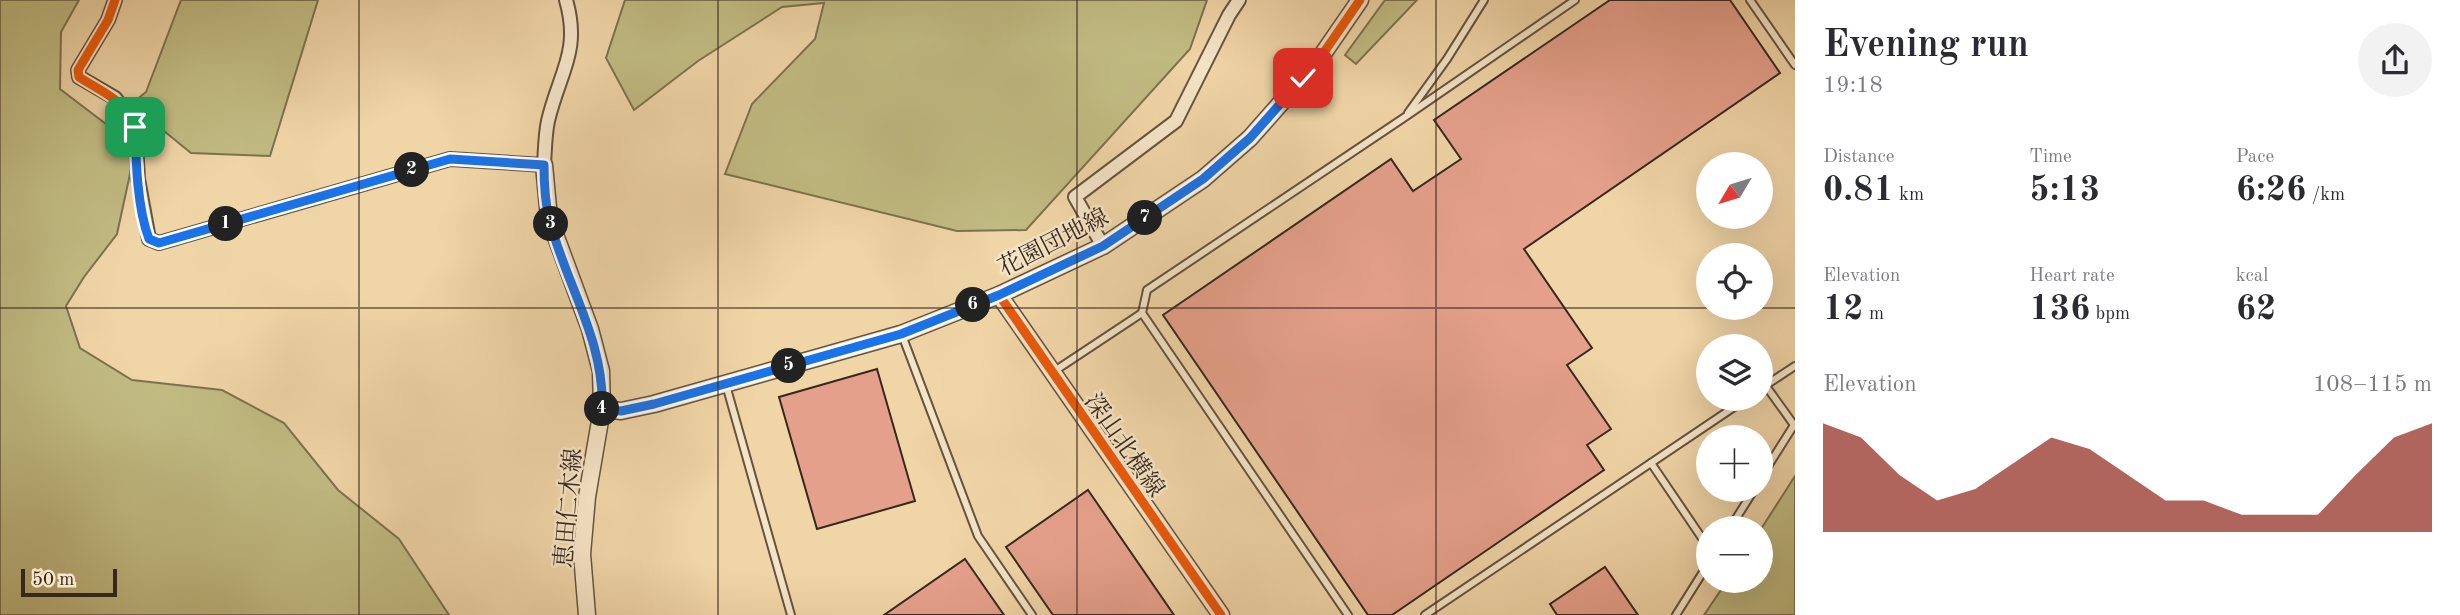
<!DOCTYPE html>
<html lang="en">
<head>
<meta charset="utf-8">
<style>
	:root { --surface:#fff; --page:#f2f2f3; --text:#2b2b33; --muted:#7c7c81; --accent:#8f2418 }
	body { margin:0; font-family:"Old Standard TT","Noto Serif JP",serif; background:var(--page); color:var(--text); height:100vh; display:flex; flex-direction:column; font-size:26px; white-space:nowrap }
	* { box-sizing:border-box; margin:0 }
	p { font-size:23px; color:var(--muted) }
	.icon { flex:none; width:38px; height:38px; fill:none; stroke:currentColor; stroke-width:2; stroke-linecap:round; stroke-linejoin:round }
	.map { position:relative; flex:1; overflow:hidden }
	.side { display:flex; flex-direction:column; background:var(--surface); width:665px }
	.side>* { flex:none }
	.needle { width:46px; rotate:232deg }
	.controls { position:absolute; left:1696px; top:152px; display:grid; gap:14px }
	.controls a { display:grid; place-items:center; width:77px; height:77px; border-radius:50%; background:var(--surface); box-shadow:0 7px 28px #0002; font-size:35px }
	.scale { position:absolute; left:21px; bottom:18px; width:96px; box-sizing:border-box; padding-left:7px; border:4px solid #37281f; border-top:0; font-size:19px; line-height:24px; white-space:nowrap; color:#37281f; -webkit-text-stroke:5px #f5e4c6; paint-order:stroke }
	.pin { position:absolute; display:grid; place-items:center; width:60px; height:60px; color:#fff; margin:-30px; border-radius:14px; box-shadow:0 4px 10px #0006 }
	.km { position:absolute; width:35px; height:35px; margin:-18px; border-radius:50%; background:#222; color:#fff; font-size:19px; line-height:35px; text-align:center }
	.round { display:grid; place-items:center; flex:none; width:74px; height:74px; border-radius:37px; background:var(--page) }
	.summary { display:flex; align-items:center; justify-content:space-between; height:119px; padding:0 28px }
	h1 { font-size:38px; font-weight:700; line-height:52px }
	.stats { display:grid; grid-template-columns:repeat(3,1fr); gap:10px; height:119px; padding:7px 28px }
	.stats div { display:grid; align-content:center }
	.stats b { font-size:35px; font-weight:700 }
	.stats small { font-size:19px; font-weight:400 }
	.stats p { font-size:19px }
	.chart { height:196px; padding:14px 28px }
	.chart p { display:flex; justify-content:space-between }
	.chart svg { width:100%; height:126px; margin-top:7px; fill:var(--accent); opacity:.7 }
	main { display:flex; flex:1; min-height:0 }
	.map>svg:first-child { display:block }
	.green { fill:#c1bb82; stroke:#7c7250; stroke-width:2 }
	.building { fill:#e5a08b; stroke:#37281f; stroke-width:2 }
	.lines { fill:none; stroke-linecap:round; stroke-linejoin:round }
	.service-casing { stroke:#655341; stroke-width:10 }
	.minor-casing { stroke:#655341; stroke-width:16 }
	.tertiary-casing { stroke:#655341; stroke-width:19 }
	.service { stroke:#f5e4c6; stroke-width:6 }
	.minor { stroke:#f5e4c6; stroke-width:12 }
	.tertiary { stroke:#f5e4c6; stroke-width:16 }
	.cycleway-casing { stroke:#f5e4c6; stroke-width:13 }
	.cycleway { stroke:#e8590c; stroke-width:9 }
	.route-casing { stroke:#fff; stroke-width:14 }
	.route { stroke:#1a73e8; stroke-width:9 }
	.grid { fill:none; stroke:#37281f; stroke-width:2; stroke-opacity:0.55 }
	.labels { text-anchor:middle; stroke-width:5; stroke-linejoin:round; paint-order:stroke }
	.street-label { font-size:24px; fill:#37281f; stroke:#f5e4c6 }
</style>
</head>
<body>
<main>
<div class="map">
<svg width="1795" height="615" viewBox="0 0 1795 615">
	<rect width="100%" height="100%" fill="#f0d5a7"/>
	<filter id="stains"><feTurbulence type="fractalNoise" baseFrequency=".00286" numOctaves="4"/><feColorMatrix values="0 0 0 0 .2 0 0 0 0 .09 0 0 0 0 .02 0 0 0 .5 -.17"/></filter>
	<radialGradient id="worn" r=".72"><stop offset=".6" stop-color="#630" stop-opacity="0"/><stop offset="1" stop-color="#630" stop-opacity=".3"/></radialGradient>
	<g class="green">
		<polygon points="0,0 79,0 61,32 60,89 106,124 146,92 181,0 318,0 270,156 191,153 143,114 117,234 84,277 66,306 80,348 132,380 222,390 284,423 338,490 399,539 449,615 0,615"/>
		<polygon points="625,0 1207,0 1190,49 1026,230 957,231 725,174 752,104 815,39 824,3 782,7 698,61 634,110 606,58"/>
		<polygon points="1385,0 1417,0 1356,64 1345,55"/>
		<polygon points="1795,476 1795,615 1704,615 1727,581 1760,581 1761,529"/>
	</g>
	<g class="building">
		<polygon points="1610,0 1730,0 1780,73 1524,249 1592,348 1567,365 1611,429 1587,445 1604,470 1392,615 1368,615 1163,315 1391,159 1413,191 1461,159 1434,120"/>
		<polygon points="877,369 915,501 817,529 779,397"/>
		<polygon points="1088,490 1174,615 1053,615 1006,547"/>
		<polygon points="965,559 1004,615 884,615"/>
		<polygon points="1605,567 1638,615 1557,615 1550,604"/>
	</g>
	<g class="lines">
		<defs>
			<g id="service">
				<polyline points="1750,0 1795,65"/>
				<polyline points="1408,113 1447,59 1484,0"/>
				<polyline points="902,335 978,536 1032,615"/>
				<polyline points="1053,372 1142,313"/>
				<polyline points="726,385 791,615"/>
				<polyline points="1760,389 1795,366"/>
				<polyline points="1651,463 1708,547"/>
				<polyline points="1760,479 1794,425 1766,386"/>
				<polyline points="1730,528 1754,490"/>
				<polyline points="1348,615 1142,313 1147,290 1405,117 1575,0"/>
				<polyline points="1425,615 1746,399"/>
				<polyline points="1676,615 1708,564"/>
			</g>
			<g id="minor">
				<path d="M115 0 108 20 78 70 79 77 115 98 127 113 135 127 138 179 149 239 159 243 450 159 544 165C545 150 545 135 548 121 559 73 581 52 566 0"/>
				<polyline points="1103,246 1075,197 1176,121 1229,15 1239,0"/>
			</g>
			<g id="tertiary">
				<polyline points="544,165 549,218 590,329 601,371 602,409 587,497 582,554 587,615"/>
				<polyline points="999,295 1221,615"/>
				<polyline points="602,409 621,411 654,404 901,334 999,295 1103,246 1203,179 1250,138 1318,61 1360,0"/>
			</g>
		</defs>
		<use href="#service" class="service-casing"/>
		<use href="#minor" class="minor-casing"/>
		<use href="#tertiary" class="tertiary-casing"/>
		<use href="#service" class="service"/>
		<use href="#minor" class="minor"/>
		<use href="#tertiary" class="tertiary"/>
		<defs>
			<g id="cycleway">
				<path d="M115 0 108 20 78 70 79 77C100 91 126 100 134 126 137 134 135 145 136 153 137 168 142 229 149 239 152 242 155 242 159 243L450 159 544 165"/>
				<polyline points="999,295 1221,615"/>
				<polyline points="602,409 621,411 654,404 901,334 999,295 1103,246 1203,179 1250,138 1318,61 1360,0"/>
			</g>
		</defs>
		<use href="#cycleway" class="cycleway-casing"/>
		<use href="#cycleway" class="cycleway"/>
	</g>
	<g class="lines">
		<defs>
			<path id="route" d="M135 127C136 161 137 207 149 239L159 243 450 159 544 165C544 183 545 201 549 218 565 283 605 340 602 409L621 411 654 404 901 334 999 295 1103 246 1203 179 1250 138 1303 78"/>
		</defs>
		<use href="#route" class="route-casing"/>
		<use href="#route" class="route"/>
	</g>
	<path class="grid" d="M359 0V615M718 0V615M1077 0V615M1436 0V615M0 308H1708M1760 308H1795"/>
	<g class="labels">
		<g class="street-label">
			<text transform="translate(1053 242) rotate(-27)" y="8">花園団地線</text>
			<text transform="translate(1125 445) rotate(55)" y="8">深山北横線</text>
			<text transform="translate(568 508) rotate(-85)" y="8">恵田仁木線</text>
		</g>
	</g>
	<rect width="100%" height="100%" filter="url(#stains)"/>
	<rect width="100%" height="100%" fill="url(#worn)"/>
</svg>
<div class="controls">
<a><svg class="needle" viewBox="-14 -14 28 28"><path d="M0-13l5 13h-10z" fill="#e53935"/><path d="M0 13l5-13h-10z" fill="#7c7c81"/></svg></a>
<a><svg class="icon" aria-label="locate" viewBox="0 0 24 24"><circle cx="12" cy="12" r="6"/><path d="M12 2v4M12 18v4M2 12h4M18 12h4"/></svg></a>
<a><svg class="icon" aria-label="layers" viewBox="0 0 24 24"><path d="M12 4l9 5-9 5-9-5zM3 14l9 5 9-5"/></svg></a>
<a>+</a>
<a>−</a>
</div>
<div class="scale">50 m</div>
<div class="pin" style="left:135px;top:127px;background:#1e9e55"><svg class="icon" aria-label="arrive" viewBox="0 0 24 24"><path d="M6 21V4h12l-3 4 3 4H6"/></svg></div>
<div class="pin" style="left:1303px;top:78px;background:#d93025"><svg class="icon" aria-label="check" viewBox="0 0 24 24"><path d="M5 12l5 5 9-10"/></svg></div>
<b class="km" style="left:226px;top:224px">1</b>
<b class="km" style="left:412px;top:170px">2</b>
<b class="km" style="left:551px;top:224px">3</b>
<b class="km" style="left:602px;top:409px">4</b>
<b class="km" style="left:789px;top:366px">5</b>
<b class="km" style="left:973px;top:305px">6</b>
<b class="km" style="left:1145px;top:218px">7</b>
</div>
<section class="side">
<div class="summary"><div><h1>Evening run</h1><p>19:18</p></div><a class="round"><svg class="icon" aria-label="share" viewBox="0 0 24 24"><path d="M12 15V3M7 8l5-5 5 5M5 13v7h14v-7"/></svg></a></div>
<div class="stats">
<div><p>Distance</p><b>0.81<small> km</small></b></div>
<div><p>Time</p><b>5:13</b></div>
<div><p>Pace</p><b>6:26<small> /km</small></b></div>
</div>
<div class="stats">
<div><p>Elevation</p><b>12<small> m</small></b></div>
<div><p>Heart rate</p><b>136<small> bpm</small></b></div>
<div><p>kcal</p><b>62</b></div>
</div>
<div class="chart"><p><span>Elevation</span>108–115 m</p>
<svg viewBox="0 0 160 44" preserveAspectRatio="none"><path d="M0 44V6L10 11L20 24L30 33L40 29L50 20L60 11L70 15L80 24L90 33L100 33L110 38L120 38L130 38L140 24L150 11L160 6V44z"/></svg>
</div>
</section>
</main>
</body>
</html>
